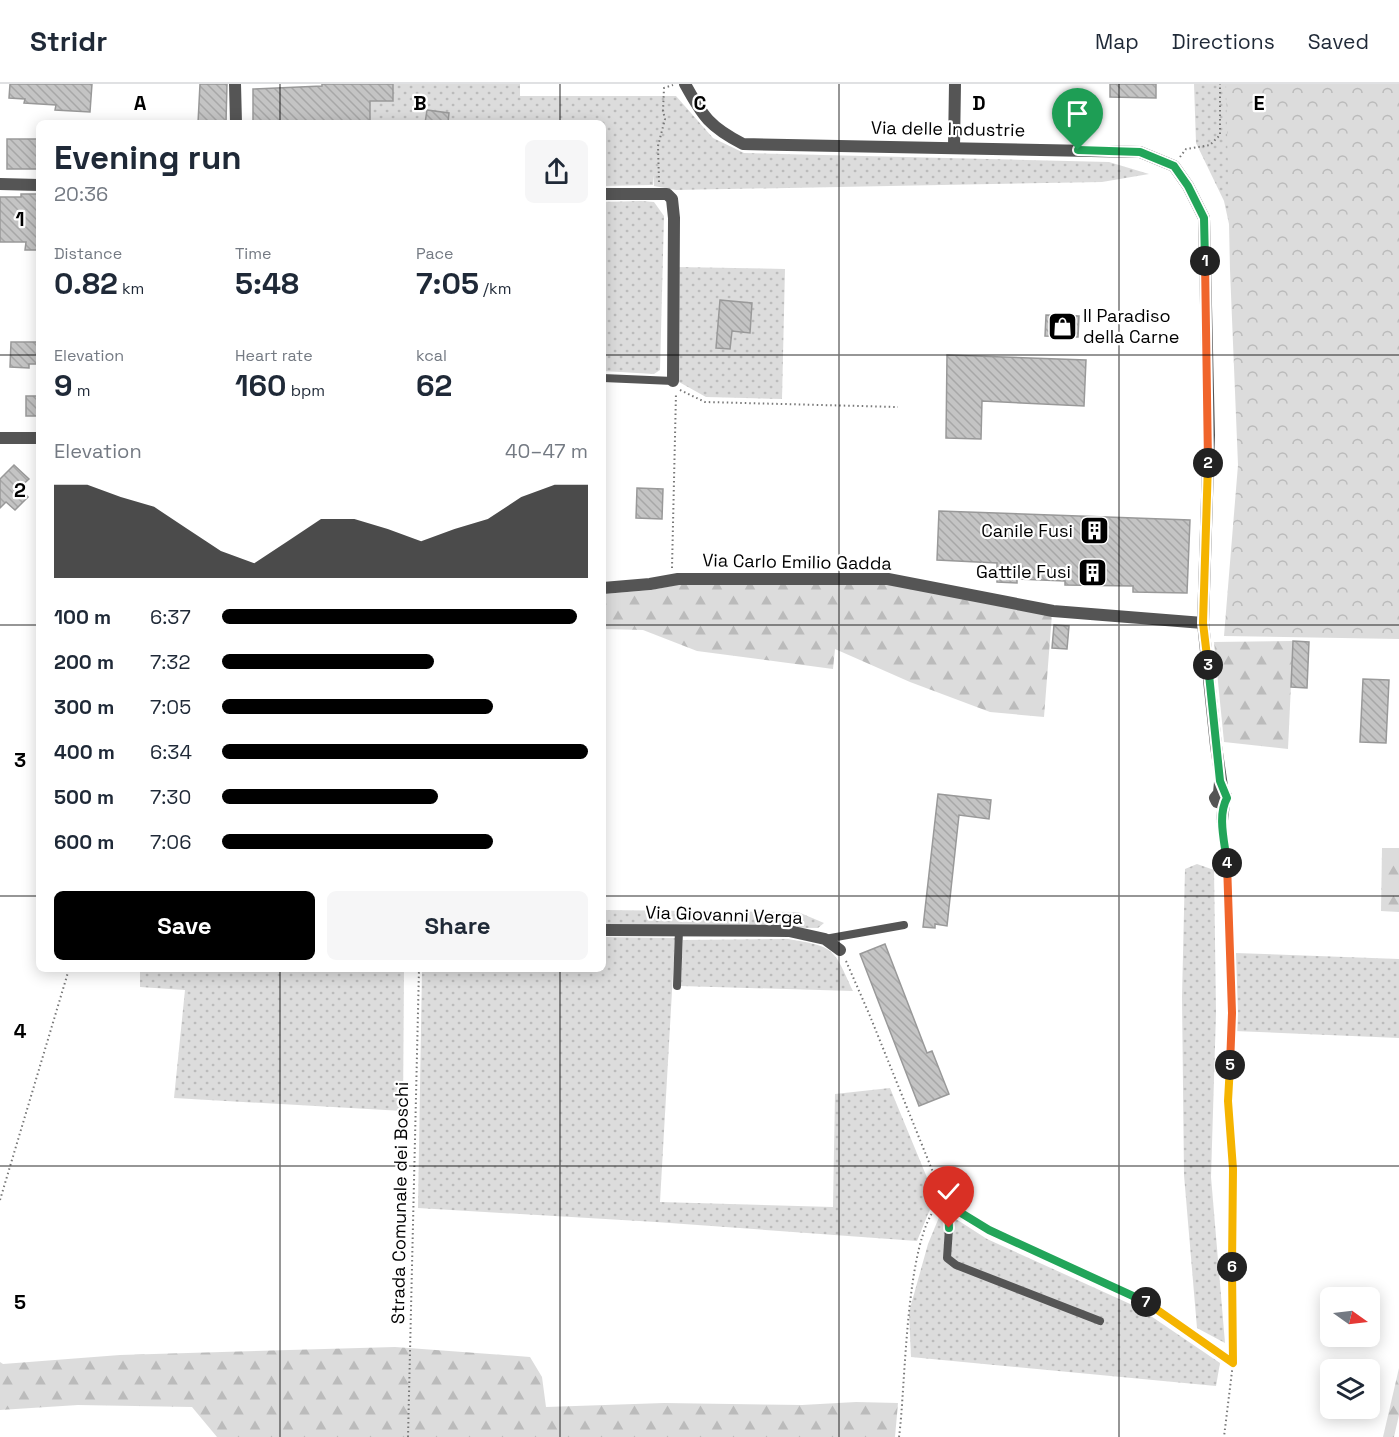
<!DOCTYPE html>
<html lang="en">
<head>
<meta charset="utf-8">
<style>
	:root { --surface:#fff; --page:#f6f6f7; --text:#1f2937; --muted:#747a83; --line:#e0e1e3; --accent:#000 }
	body { margin:0; font-family:"Space Grotesk",sans-serif; background:var(--page); color:var(--text); height:100vh; display:flex; flex-direction:column; font-size:22px; white-space:nowrap }
	* { box-sizing:border-box; margin:0 }
	p { font-size:20px; color:var(--muted) }
	.icon { flex:none; width:33px; height:33px; fill:none; stroke:currentColor; stroke-width:2; stroke-linecap:round; stroke-linejoin:round }
	.map { position:relative; flex:1; overflow:hidden }
	.panel { position:absolute; left:36px; top:36px; width:570px; height:852px; display:flex; flex-direction:column; background:var(--surface); border-radius:9px; box-shadow:0 3px 15px #0003 }
	.panel>* { flex:none }
	.needle { width:39px; rotate:104deg }
	.controls { position:absolute; left:1320px; top:1203px; display:grid; gap:12px }
	.controls a { display:grid; place-items:center; width:60px; height:60px; border-radius:9px; background:var(--surface); box-shadow:0 3px 15px #0003; font-size:30px }
	.pin { position:absolute; display:grid; place-items:center; width:51px; height:51px; color:#fff; margin:-62px -26px; border-radius:50% 50% 50% 0; rotate:-45deg; box-shadow:0 0 6px #0007 }
	.pin .icon { rotate:45deg }
	.km { position:absolute; width:30px; height:30px; margin:-15px; border-radius:50%; background:#222; color:#fff; font-size:16px; line-height:30px; text-align:center }
	.round { display:grid; place-items:center; flex:none; width:63px; height:63px; border-radius:9px; background:var(--page) }
	.overview { display:flex; align-items:center; justify-content:space-between; height:102px; padding:0 18px }
	h1 { font-size:33px; font-weight:700; line-height:45px }
	.figures { display:grid; grid-template-columns:repeat(3,1fr); gap:9px; height:102px; padding:6px 18px }
	.figures div { display:grid; align-content:center }
	.figures b { font-size:30px; font-weight:700 }
	.figures small { font-size:16px; font-weight:400 }
	.figures p { font-size:16px }
	.chart { height:168px; padding:12px 18px }
	.chart p { display:flex; justify-content:space-between }
	.chart svg { width:100%; height:108px; margin-top:6px; fill:var(--accent); opacity:.7 }
	.primary-button { display:flex; gap:12px; margin-top:auto; padding:12px 18px }
	.primary-button a { flex:1; height:69px; border-radius:9px; background:var(--accent); color:#fff; font-size:24px; font-weight:700; line-height:69px; text-align:center }
	.primary-button a+a { background:var(--page); color:var(--text) }
	ul { padding:0 18px; list-style:none; font-size:20px }
	li { display:grid; grid-template-columns:96px 72px 1fr; align-items:center; height:45px }
	li i { height:15px; border-radius:8px; background:var(--accent) }
	header { display:flex; align-items:center; gap:36px; box-sizing:border-box; height:84px; padding:0 30px; background:var(--surface); border-bottom:2px solid var(--line) }
	header strong { font-size:28px }
	nav { display:flex; gap:33px; margin-inline-start:auto; font-size:21px }
	.map>svg:first-child { display:block }
	.grass { fill:url(#grass-dots) }
	.forest { fill:url(#forest-firs) }
	.park { fill:url(#park-crowns) }
	.building { fill:url(#building-back-hatch); stroke:#999; stroke-width:1.5 }
	.lines { fill:none; stroke-linecap:round; stroke-linejoin:round }
	.path { stroke:#777; stroke-width:2; stroke-dasharray:1.5 3; stroke-linecap:butt }
	.service { stroke:#555; stroke-width:8 }
	.minor { stroke:#555; stroke-width:12 }
	.tertiary { stroke:#555; stroke-width:12 }
	.split-1-casing { stroke:#fff; stroke-width:12 }
	.split-2-casing { stroke:#fff; stroke-width:12 }
	.split-3-casing { stroke:#fff; stroke-width:12 }
	.split-4-casing { stroke:#fff; stroke-width:12 }
	.split-5-casing { stroke:#fff; stroke-width:12 }
	.split-6-casing { stroke:#fff; stroke-width:12 }
	.split-7-casing { stroke:#fff; stroke-width:12 }
	.split-8-casing { stroke:#fff; stroke-width:12 }
	.split-1 { stroke:#22a559; stroke-width:8 }
	.split-2 { stroke:#f0652b; stroke-width:8 }
	.split-3 { stroke:#f5b400; stroke-width:8 }
	.split-4 { stroke:#22a559; stroke-width:8 }
	.split-5 { stroke:#f0652b; stroke-width:8 }
	.split-6 { stroke:#f5b400; stroke-width:8 }
	.split-7 { stroke:#f5b400; stroke-width:8 }
	.split-8 { stroke:#22a559; stroke-width:8 }
	.grid { fill:none; stroke:#000; stroke-width:1.5; stroke-opacity:0.55 }
	.labels { text-anchor:middle; stroke-width:4.5; stroke-linejoin:round; paint-order:stroke }
	.street-label { font-size:18px; fill:#000; stroke:#fff }
	.poi-label { font-size:18px; fill:#000; stroke:#fff; text-anchor:end }
	.grid-label { font-size:20px; text-anchor:middle; font-weight:bold; fill:#000; stroke:#fff; stroke-width:4.5; stroke-linejoin:round; paint-order:stroke }
</style>
</head>
<body>
<header>
<strong>Stridr</strong>
<nav><a>Map</a><a>Directions</a><a>Saved</a></nav>
</header>
<div class="map">
<svg width="1399" height="1353" viewBox="0 0 1399 1353">
	<defs>
		<pattern id="grass-dots" width="8" height="8" patternUnits="userSpaceOnUse" patternTransform="scale(1.5)"><rect width="8" height="8" fill="#dcdcdc"/><path d="M2 2h.1M6 6h.1" fill="none" stroke="#bbb" stroke-width="1.8" stroke-linecap="round"/></pattern>
		<pattern id="forest-firs" width="22" height="20" patternUnits="userSpaceOnUse" patternTransform="scale(1.5)"><rect width="22" height="20" fill="#dcdcdc"/><path d="M5 1l3.5 6h-7zM16 11l3.5 6h-7z" fill="#bbb"/></pattern>
		<pattern id="park-crowns" width="20" height="18" patternUnits="userSpaceOnUse" patternTransform="scale(1.5)"><rect width="20" height="18" fill="#dcdcdc"/><path d="M2 6a3 3 0 1 1 6 0M12 15a3 3 0 1 1 6 0" fill="none" stroke="#bbb"/></pattern>
		<pattern id="building-back-hatch" width="6" height="6" patternUnits="userSpaceOnUse" patternTransform="scale(1.5)"><rect width="6" height="6" fill="#c4c4c4"/><path d="M-1 5l2 2M0 0l6 6M5-1l2 2" fill="none" stroke="#a7a7a7"/></pattern>
	</defs>
	<rect width="100%" height="100%" fill="#fff"/>
	<g class="grass">
		<polygon points="393,0 520,0 520,12 676,12 713,54 744,69 1109,78 1149,90 1102,98 676,106 654,102 653,91 653,101 603,102 603,39 370,39 370,17 393,17"/>
		<polygon points="1194,0 1241,0 1229,140 1224,117 1196,59"/>
		<polygon points="641,117 654,118 664,132 660,286 654,290 603,287 603,118"/>
		<polygon points="675,183 785,185 782,315 706,313 670,293"/>
		<polygon points="1197,780 1214,786 1216,929 1211,1093 1225,1259 1197,1244 1184,1091 1182,913 1185,785"/>
		<polygon points="603,826 798,828 824,839 818,844 603,841"/>
		<polygon points="603,853 675,854 660,1118 833,1123 835,1010 890,1004 935,1113 917,1157 656,1138 418,1124 422,885 603,885"/>
		<path d="M788 855C835 863 833 863 853 907L681 902 683 856Z"/>
		<polygon points="1235,869 1399,875 1399,954 1234,947"/>
		<polygon points="140,885 404,885 403,1027 174,1014 185,906 140,903"/>
		<polygon points="942,1126 987,1155 1139,1224 1220,1279 1216,1302 911,1273 909,1228 928,1160"/>
	</g>
	<g class="forest">
		<polygon points="892,500 1052,530 1044,633 990,628 910,598 835,565 833,585 697,567 643,546 603,545 603,510 652,506 676,501"/>
		<polygon points="1293,557 1288,665 1224,658 1214,558"/>
		<polygon points="1382,764 1399,764 1399,828 1381,827"/>
		<polygon points="395,1263 530,1273 542,1293 546,1323 664,1319 802,1321 856,1318 898,1319 895,1353 217,1353 192,1323 78,1321 0,1326 0,1278 3,1280 120,1271"/>
		<polygon points="1399,1284 1399,1331 1394,1353 1383,1353"/>
	</g>
	<polygon class="park" points="1226,0 1399,0 1399,555 1224,552 1238,381 1230,186"/>
	<g class="building">
		<polygon points="10,0 92,0 90,28 55,26 56,21 24,19 25,15 9,14"/>
		<polygon points="200,0 227,0 226,39 198,39"/>
		<polygon points="322,0 393,0 393,17 370,17 370,39 253,39 253,5 322,2"/>
		<polygon points="1110,0 1156,0 1156,14 1110,13"/>
		<polygon points="427,26 449,29 448,39 425,39"/>
		<rect x="7" y="55" width="32" height="30"/>
		<polygon points="21,110 38,110 38,166 25,166 26,158 0,158 0,113 21,113"/>
		<polygon points="720,216 752,219 750,249 732,247 730,265 716,264"/>
		<polygon points="1046,231 1079,232 1078,253 1045,252"/>
		<polygon points="11,258 39,258 39,280 29,280 29,284 10,283"/>
		<polygon points="947,271 1086,276 1084,322 982,317 981,355 946,354"/>
		<rect x="26" y="312" width="13" height="20"/>
		<polygon points="14,381 29,395 19,404 28,413 15,426 6,418 0,424 0,395"/>
		<polygon points="637,404 663,405 662,435 636,434"/>
		<polygon points="939,427 1190,436 1187,509 1133,508 1133,502 1065,501 1065,497 1017,495 1017,499 997,498 997,479 937,476"/>
		<polygon points="1054,541 1069,542 1067,565 1052,564"/>
		<polygon points="1293,557 1309,558 1307,604 1291,603"/>
		<polygon points="1363,595 1389,596 1386,659 1360,658"/>
		<polygon points="938,710 991,716 989,735 959,731 947,842 935,840 935,844 923,843"/>
		<polygon points="885,860 927,969 932,967 949,1010 919,1022 860,870"/>
	</g>
	<g class="lines">
		<g class="path">
			<polyline points="1180,73 1186,65 1210,61 1220,51 1220,0"/>
			<polyline points="659,98 658,62 665,35 663,27 664,4 673,1"/>
			<polyline points="680,306 705,318 898,323"/>
			<polyline points="672,484 676,309"/>
			<polyline points="1224,747 1228,792 1232,929 1228,1017 1233,1085 1233,1279 1224,1353"/>
			<polyline points="846,877 870,932 943,1113"/>
			<polyline points="0,1116 69,885"/>
			<polyline points="958,1127 989,1146 1142,1215 1233,1279"/>
			<polyline points="408,1353 419,885"/>
			<path d="M899 1353C906 1301 905 1156 938 1121"/>
		</g>
		<g class="service">
			<polyline points="603,294 673,297"/>
			<polyline points="825,855 904,841"/>
			<polyline points="677,902 679,846"/>
			<polyline points="948,1121 949,1144 947,1174 956,1181 1100,1237"/>
		</g>
		<g class="minor">
			<path d="M685 0C703 33 710 43 743 60L1140 68 1174 82 1188 102 1204 134 1209 351 1203 539 1216 662 1223 709"/>
			<polyline points="954,63 955,0"/>
			<polyline points="603,110 667,110 672,115 674,134 673,297"/>
			<polyline points="0,354 39,354"/>
			<polyline points="603,504 650,500 678,495 888,495 1053,527 1203,539"/>
			<polyline points="1219,709 1223,709 1226,712 1224,719 1217,718 1215,714 1219,709 1220,698"/>
			<polyline points="1222,736 1224,719"/>
			<polyline points="603,846 789,847 825,855 840,866"/>
		</g>
		<g class="tertiary">
			<polyline points="235,0 236,39"/>
			<polyline points="0,100 39,101"/>
		</g>
	</g>
	<g class="lines">
		<defs>
			<polyline id="split-1" points="1078,66 1140,68 1174,82 1188,102 1204,134 1205,177"/>
			<polyline id="split-2" points="1205,177 1208,379"/>
			<polyline id="split-3" points="1208,581 1203,539 1208,379"/>
			<path id="split-4" d="M1208 581 1220 697 1227 714C1217 732 1225 759 1227 779"/>
			<polyline id="split-5" points="1227,779 1232,929 1230,981"/>
			<polyline id="split-6" points="1230,981 1228,1017 1233,1085 1232,1183"/>
			<polyline id="split-7" points="1146,1218 1233,1279 1232,1183"/>
			<polyline id="split-8" points="949,1144 948,1121 989,1146 1146,1218"/>
		</defs>
		<use href="#split-1" class="split-1-casing"/>
		<use href="#split-2" class="split-2-casing"/>
		<use href="#split-3" class="split-3-casing"/>
		<use href="#split-4" class="split-4-casing"/>
		<use href="#split-5" class="split-5-casing"/>
		<use href="#split-6" class="split-6-casing"/>
		<use href="#split-7" class="split-7-casing"/>
		<use href="#split-8" class="split-8-casing"/>
		<use href="#split-1" class="split-1"/>
		<use href="#split-2" class="split-2"/>
		<use href="#split-3" class="split-3"/>
		<use href="#split-4" class="split-4"/>
		<use href="#split-5" class="split-5"/>
		<use href="#split-6" class="split-6"/>
		<use href="#split-7" class="split-7"/>
		<use href="#split-8" class="split-8"/>
	</g>
	<path class="grid" d="M280 0V39M560 0V39M839 0V1353M1119 0V1353M0 271H39M603 271H1399M0 541H39M603 541H1399M0 812H39M603 812H1399M280 885V1353M560 885V1353M0 1082H1399"/>
	<defs>
		<symbol id="shop-square" viewBox="-11 -11 22 22"><rect x="-9" y="-9" width="18" height="18" rx="4" fill="#000" stroke="#fff"/><path d="M-5-2.5h2.3a2.7 3.5 0 0 1 5.4 0H5L5.5 6h-11ZM-1.5-2.5h3a1.5 2.3 0 0 0-3 0Z" fill="#fff"/></symbol>
		<symbol id="building-square" viewBox="-11 -11 22 22"><rect x="-9" y="-9" width="18" height="18" rx="4" fill="#000" stroke="#fff"/><path d="M-4-6H4V6H1V3H-1V6H-4ZM-2.5-4.3h1.7v1.8h-1.7ZM.8-4.3h1.7v1.8H.8ZM-2.5-1h1.7V.8h-1.7ZM.8-1h1.7V.8H.8Z" fill="#fff"/></symbol>
	</defs>
	<g fill-rule="evenodd">
		<use href="#shop-square" x="1046" y="226" width="33" height="33"/>
		<use href="#building-square" x="1078" y="430" width="33" height="33"/>
		<use href="#building-square" x="1076" y="472" width="33" height="33"/>
	</g>
	<g class="labels">
		<g class="street-label">
			<text transform="translate(948 45) rotate(1)" y="6">Via delle Industrie</text>
			<text transform="translate(797 478) rotate(1)" y="6">Via Carlo Emilio Gadda</text>
			<text transform="translate(724 831) rotate(2)" y="6">Via Giovanni Verga</text>
			<text transform="translate(400 1119) rotate(-89)" y="6">Strada Comunale dei Boschi</text>
		</g>
		<g class="poi-label">
			<text x="1083" y="238" text-anchor="start">Il Paradiso<tspan x="1083" dy="21">della Carne</tspan></text>
			<text x="1073" y="453">Canile Fusi</text>
			<text x="1071" y="494">Gattile Fusi</text>
		</g>
	</g>
	<g class="grid-label">
		<text x="140" y="26">A</text>
		<text x="420" y="26">B</text>
		<text x="700" y="26">C</text>
		<text x="979" y="26">D</text>
		<text x="1259" y="26">E</text>
		<text x="20" y="142">1</text>
		<text x="20" y="413">2</text>
		<text x="20" y="683">3</text>
		<text x="20" y="954">4</text>
		<text x="20" y="1225">5</text>
	</g>
</svg>
<div class="controls">
<a><svg class="needle" viewBox="-14 -14 28 28"><path d="M0-13l5 13h-10z" fill="#e53935"/><path d="M0 13l5-13h-10z" fill="#747a83"/></svg></a>
<a><svg class="icon" aria-label="layers" viewBox="0 0 24 24"><path d="M12 4l9 5-9 5-9-5zM3 14l9 5 9-5"/></svg></a>
</div>
<div class="pin" style="left:1078px;top:66px;background:#1e9e55"><svg class="icon" aria-label="arrive" viewBox="0 0 24 24"><path d="M6 21V4h12l-3 4 3 4H6"/></svg></div>
<div class="pin" style="left:949px;top:1144px;background:#d93025"><svg class="icon" aria-label="check" viewBox="0 0 24 24"><path d="M5 12l5 5 9-10"/></svg></div>
<b class="km" style="left:1205px;top:177px">1</b>
<b class="km" style="left:1208px;top:379px">2</b>
<b class="km" style="left:1208px;top:581px">3</b>
<b class="km" style="left:1227px;top:779px">4</b>
<b class="km" style="left:1230px;top:981px">5</b>
<b class="km" style="left:1232px;top:1183px">6</b>
<b class="km" style="left:1146px;top:1218px">7</b>
<section class="panel">
<div class="overview"><div><h1>Evening run</h1><p>20:36</p></div><a class="round"><svg class="icon" aria-label="share" viewBox="0 0 24 24"><path d="M12 15V3M7 8l5-5 5 5M5 13v7h14v-7"/></svg></a></div>
<div class="figures">
<div><p>Distance</p><b>0.82<small> km</small></b></div>
<div><p>Time</p><b>5:48</b></div>
<div><p>Pace</p><b>7:05<small> /km</small></b></div>
</div>
<div class="figures">
<div><p>Elevation</p><b>9<small> m</small></b></div>
<div><p>Heart rate</p><b>160<small> bpm</small></b></div>
<div><p>kcal</p><b>62</b></div>
</div>
<div class="chart"><p><span>Elevation</span>40–47 m</p>
<svg viewBox="0 0 160 44" preserveAspectRatio="none"><path d="M0 44V6L10 6L20 11L30 15L40 24L50 33L60 38L70 29L80 20L90 20L100 24L110 29L120 24L130 20L140 11L150 6L160 6V44z"/></svg>
</div>
<ul>
<li><b>100 m</b>6:37<i style="width:97%"></i></li>
<li><b>200 m</b>7:32<i style="width:58%"></i></li>
<li><b>300 m</b>7:05<i style="width:74%"></i></li>
<li><b>400 m</b>6:34<i style="width:100%"></i></li>
<li><b>500 m</b>7:30<i style="width:59%"></i></li>
<li><b>600 m</b>7:06<i style="width:74%"></i></li>
</ul>
<div class="primary-button"><a>Save</a><a>Share</a></div>
</section>
</div>
</body>
</html>
